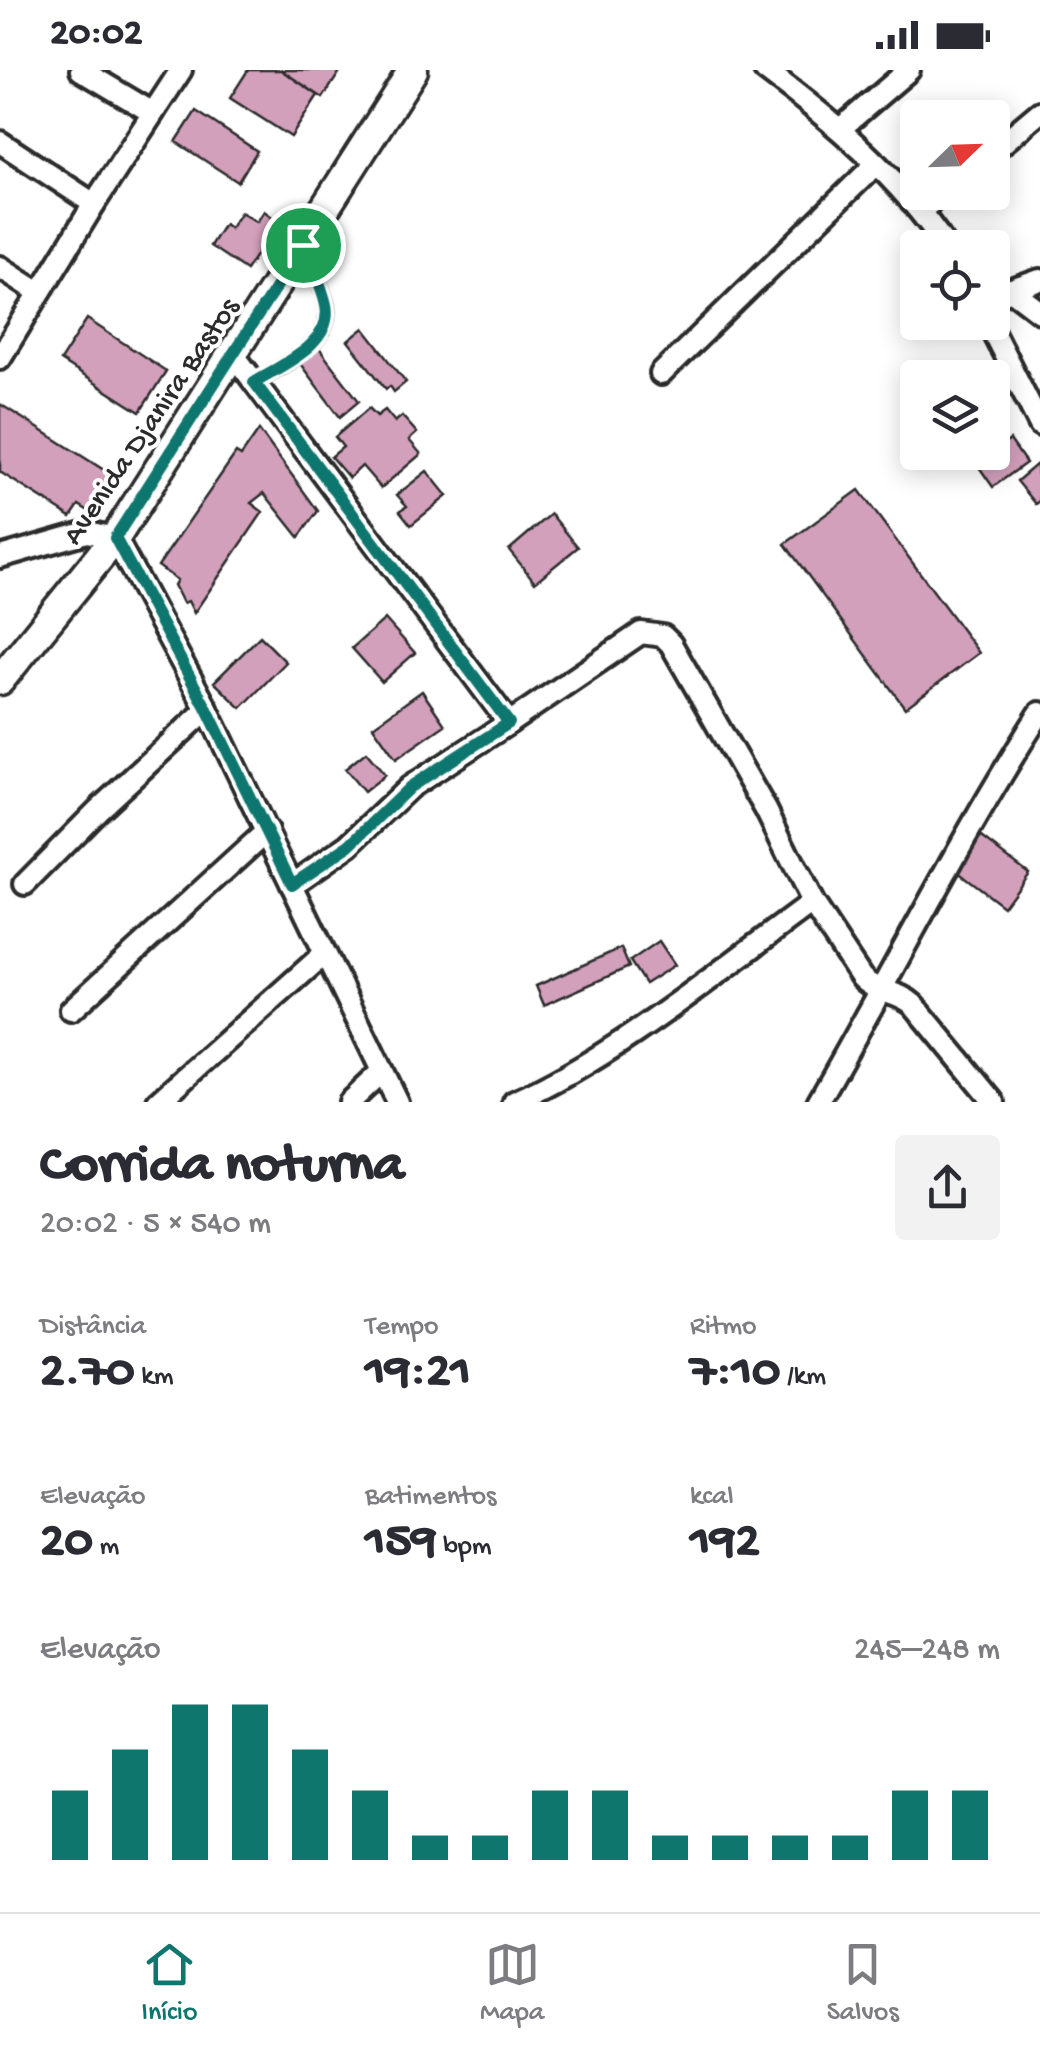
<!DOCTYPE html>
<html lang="pt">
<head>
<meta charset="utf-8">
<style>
	:root { --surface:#fff; --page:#f2f2f3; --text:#2b2b33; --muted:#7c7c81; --line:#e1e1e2; --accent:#0f766e }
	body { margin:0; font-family:"Gochi Hand",sans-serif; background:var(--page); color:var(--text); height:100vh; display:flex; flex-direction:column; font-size:38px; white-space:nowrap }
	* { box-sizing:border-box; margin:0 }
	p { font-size:32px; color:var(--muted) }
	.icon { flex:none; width:55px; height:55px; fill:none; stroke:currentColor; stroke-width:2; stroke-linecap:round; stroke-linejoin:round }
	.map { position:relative; height:1032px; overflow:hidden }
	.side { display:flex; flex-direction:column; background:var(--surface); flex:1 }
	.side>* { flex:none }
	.needle { width:65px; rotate:67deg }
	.controls { position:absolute; left:900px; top:30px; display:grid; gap:20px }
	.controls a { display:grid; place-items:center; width:110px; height:110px; border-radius:10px; background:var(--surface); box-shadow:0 5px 25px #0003; font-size:50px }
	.pin { position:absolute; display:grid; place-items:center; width:85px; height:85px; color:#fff; margin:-42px; border:5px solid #fff; border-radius:50%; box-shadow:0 2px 10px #0007 }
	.round { display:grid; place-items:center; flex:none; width:105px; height:105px; border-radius:10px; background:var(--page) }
	.overview { display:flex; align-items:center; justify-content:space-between; height:170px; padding:0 40px }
	h1 { font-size:55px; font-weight:700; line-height:75px }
	.figures { display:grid; grid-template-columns:repeat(3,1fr); gap:15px; height:170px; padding:10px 40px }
	.figures div { display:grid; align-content:center }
	.figures b { font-size:50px; font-weight:700 }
	.figures small { font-size:28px; font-weight:400 }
	.figures p { font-size:28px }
	.chart { height:280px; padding:20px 40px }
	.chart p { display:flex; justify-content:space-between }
	.chart svg { width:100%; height:180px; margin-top:10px; stroke:var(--accent); stroke-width:6 }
	.status { display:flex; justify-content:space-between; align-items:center; height:70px; padding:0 50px; background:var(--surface); direction:ltr }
	.status svg { height:28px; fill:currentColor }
	.tab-bar { display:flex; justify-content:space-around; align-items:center; height:140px; border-top:2px solid var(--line); background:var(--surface); font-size:28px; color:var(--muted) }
	.tab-bar a { display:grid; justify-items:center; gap:5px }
	.tab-bar .on { color:var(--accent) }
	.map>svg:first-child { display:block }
	.building { fill:#d3a0bc; stroke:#2b2b2b; stroke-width:2.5 }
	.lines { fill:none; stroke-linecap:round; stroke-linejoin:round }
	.service-casing { stroke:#2b2b2b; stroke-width:18 }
	.minor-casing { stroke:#2b2b2b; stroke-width:28 }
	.secondary-casing { stroke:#2b2b2b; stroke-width:35 }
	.service { stroke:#fff; stroke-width:10 }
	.minor { stroke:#fff; stroke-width:20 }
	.secondary { stroke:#fff; stroke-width:28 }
	.route-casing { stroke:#fff; stroke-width:20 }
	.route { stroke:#0f766e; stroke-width:12 }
	.labels { text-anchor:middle; stroke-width:8; stroke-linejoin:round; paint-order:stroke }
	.street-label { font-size:30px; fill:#2b2b2b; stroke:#fff }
</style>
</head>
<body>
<div class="status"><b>20:02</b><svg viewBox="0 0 49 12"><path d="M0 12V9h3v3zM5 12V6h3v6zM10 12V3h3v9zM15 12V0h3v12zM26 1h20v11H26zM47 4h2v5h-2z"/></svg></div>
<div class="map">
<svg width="1040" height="1032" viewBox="0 0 1040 1032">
	<rect width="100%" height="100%" fill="#fff"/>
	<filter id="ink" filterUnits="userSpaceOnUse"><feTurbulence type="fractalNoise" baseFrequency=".01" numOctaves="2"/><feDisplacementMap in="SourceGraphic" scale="20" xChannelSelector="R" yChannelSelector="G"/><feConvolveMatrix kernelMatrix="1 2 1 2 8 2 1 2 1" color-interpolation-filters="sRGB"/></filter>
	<g filter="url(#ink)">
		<g class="building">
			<polygon points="248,0 281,0 318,25 291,67 230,28"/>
			<polygon points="281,0 341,0 323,28"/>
			<polygon points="196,41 257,81 238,112 176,72"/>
			<polygon points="264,141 279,152 246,200 210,176 224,154 230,158 241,142 257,152"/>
			<polygon points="87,249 166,301 140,342 60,291"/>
			<polygon points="364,258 406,312 394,322 390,316 386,319 348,271"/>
			<polygon points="311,268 359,331 340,347 292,283"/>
			<polygon points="0,334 118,409 95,445 79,435 71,447 0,402"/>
			<polygon points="369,338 377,346 385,340 395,352 402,346 417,363 409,370 421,384 381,418 362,396 349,408 331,387 343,377 335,367"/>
			<polygon points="259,360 318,441 299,467 264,423 251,433 263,442 194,543 188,531 183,533 174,515 177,510 158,496 236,383 241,386"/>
			<polygon points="1010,370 1026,393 993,417 977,394"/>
			<polygon points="1037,394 1040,431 1036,434 1017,411"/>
			<polygon points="427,401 447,426 411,455 400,441 407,436 397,425"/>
			<polygon points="859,420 979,583 905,638 785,474"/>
			<polygon points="551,444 578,477 535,512 509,480"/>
			<polygon points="385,549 415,583 382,612 352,578"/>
			<polygon points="260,566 286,592 241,638 214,612"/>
			<polygon points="422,621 445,655 396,689 373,656"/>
			<polygon points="366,682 385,705 364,722 345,699"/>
			<polygon points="978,764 1028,802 1003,836 958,802"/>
			<polygon points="659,871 675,895 645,914 630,891"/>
			<polygon points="621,878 629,897 544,935 536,916"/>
		</g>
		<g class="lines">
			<defs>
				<path id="service" d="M255 312C282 295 332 275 327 237 324 218 311 196 304 178"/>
				<g id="minor">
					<polyline points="81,0 153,43"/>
					<path d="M765 0C833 51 899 107 947 178"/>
					<polyline points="840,59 909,0"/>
					<polyline points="0,72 94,134"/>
					<polyline points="992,82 1040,42"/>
					<polyline points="921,141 943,122"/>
					<polyline points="0,197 39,222"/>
					<polyline points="1011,220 1040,242"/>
					<polyline points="992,227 1040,210"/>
					<polyline points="988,252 1040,355"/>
					<path d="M234 285 509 653 641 563 663 566 671 574 766 740 812 833 861 907C875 923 898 920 914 935L994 1032"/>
					<polyline points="0,288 94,134 181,0"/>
					<polyline points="661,304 875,95"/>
					<polyline points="0,487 87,462 115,468 207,639 397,1032"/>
					<polyline points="25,814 98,740 207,639"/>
					<polyline points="292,815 349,775 410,717 509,653"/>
					<polyline points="71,940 267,761"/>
					<polyline points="158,1032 324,884"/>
					<polyline points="349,1032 382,1001"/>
					<path d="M514 1032C616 987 721 899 812 833"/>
					<path d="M818 1032C893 903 959 769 1040 643"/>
				</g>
				<polyline id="secondary" points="0,610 115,468 413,0"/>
			</defs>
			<use href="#service" class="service-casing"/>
			<use href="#minor" class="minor-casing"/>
			<use href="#secondary" class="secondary-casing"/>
			<use href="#service" class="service"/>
			<use href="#minor" class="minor"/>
			<use href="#secondary" class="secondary"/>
		</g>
	</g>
	<g class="lines" filter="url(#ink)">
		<defs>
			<path id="route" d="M303 175C311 194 322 215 326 235 334 274 281 295 254 312L509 653 410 717 350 775 292 814 207 639 115 468Z"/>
		</defs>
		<use href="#route" class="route-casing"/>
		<use href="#route" class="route"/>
	</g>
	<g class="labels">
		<g class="street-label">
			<text transform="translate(149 350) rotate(-56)" y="10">Avenida Djanira Bastos</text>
		</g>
	</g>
</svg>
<div class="controls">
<a><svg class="needle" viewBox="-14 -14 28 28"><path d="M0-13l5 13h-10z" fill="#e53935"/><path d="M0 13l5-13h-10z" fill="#7c7c81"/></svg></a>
<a><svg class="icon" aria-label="locate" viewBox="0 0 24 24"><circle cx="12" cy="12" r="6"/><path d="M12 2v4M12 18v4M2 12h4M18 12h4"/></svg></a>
<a><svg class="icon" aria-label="layers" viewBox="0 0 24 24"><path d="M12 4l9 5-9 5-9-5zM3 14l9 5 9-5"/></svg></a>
</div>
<div class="pin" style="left:303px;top:175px;background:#1e9e55"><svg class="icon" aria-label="arrive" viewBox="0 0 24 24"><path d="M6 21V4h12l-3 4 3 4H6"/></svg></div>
</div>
<section class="side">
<div class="overview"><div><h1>Corrida noturna</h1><p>20:02 · 5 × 540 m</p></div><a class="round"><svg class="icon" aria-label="share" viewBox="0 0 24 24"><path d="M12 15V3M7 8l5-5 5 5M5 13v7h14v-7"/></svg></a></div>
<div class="figures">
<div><p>Distância</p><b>2.70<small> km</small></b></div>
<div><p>Tempo</p><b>19:21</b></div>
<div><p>Ritmo</p><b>7:10<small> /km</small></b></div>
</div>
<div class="figures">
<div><p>Elevação</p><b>20<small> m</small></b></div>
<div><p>Batimentos</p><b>159<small> bpm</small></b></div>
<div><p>kcal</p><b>192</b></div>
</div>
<div class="chart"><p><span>Elevação</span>245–248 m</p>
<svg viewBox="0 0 160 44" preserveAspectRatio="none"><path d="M5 44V27M15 44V17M25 44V6M35 44V6M45 44V17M55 44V27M65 44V38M75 44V38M85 44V27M95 44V27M105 44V38M115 44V38M125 44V38M135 44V38M145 44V27M155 44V27"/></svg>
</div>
</section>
<nav class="tab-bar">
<a class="on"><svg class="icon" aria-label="home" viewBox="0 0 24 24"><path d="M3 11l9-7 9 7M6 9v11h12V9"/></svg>Início</a>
<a><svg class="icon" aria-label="map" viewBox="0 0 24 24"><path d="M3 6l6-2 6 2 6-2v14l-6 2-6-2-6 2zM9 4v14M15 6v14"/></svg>Mapa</a>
<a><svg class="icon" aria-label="saved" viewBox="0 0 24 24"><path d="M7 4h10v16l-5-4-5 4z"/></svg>Salvos</a>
</nav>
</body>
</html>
